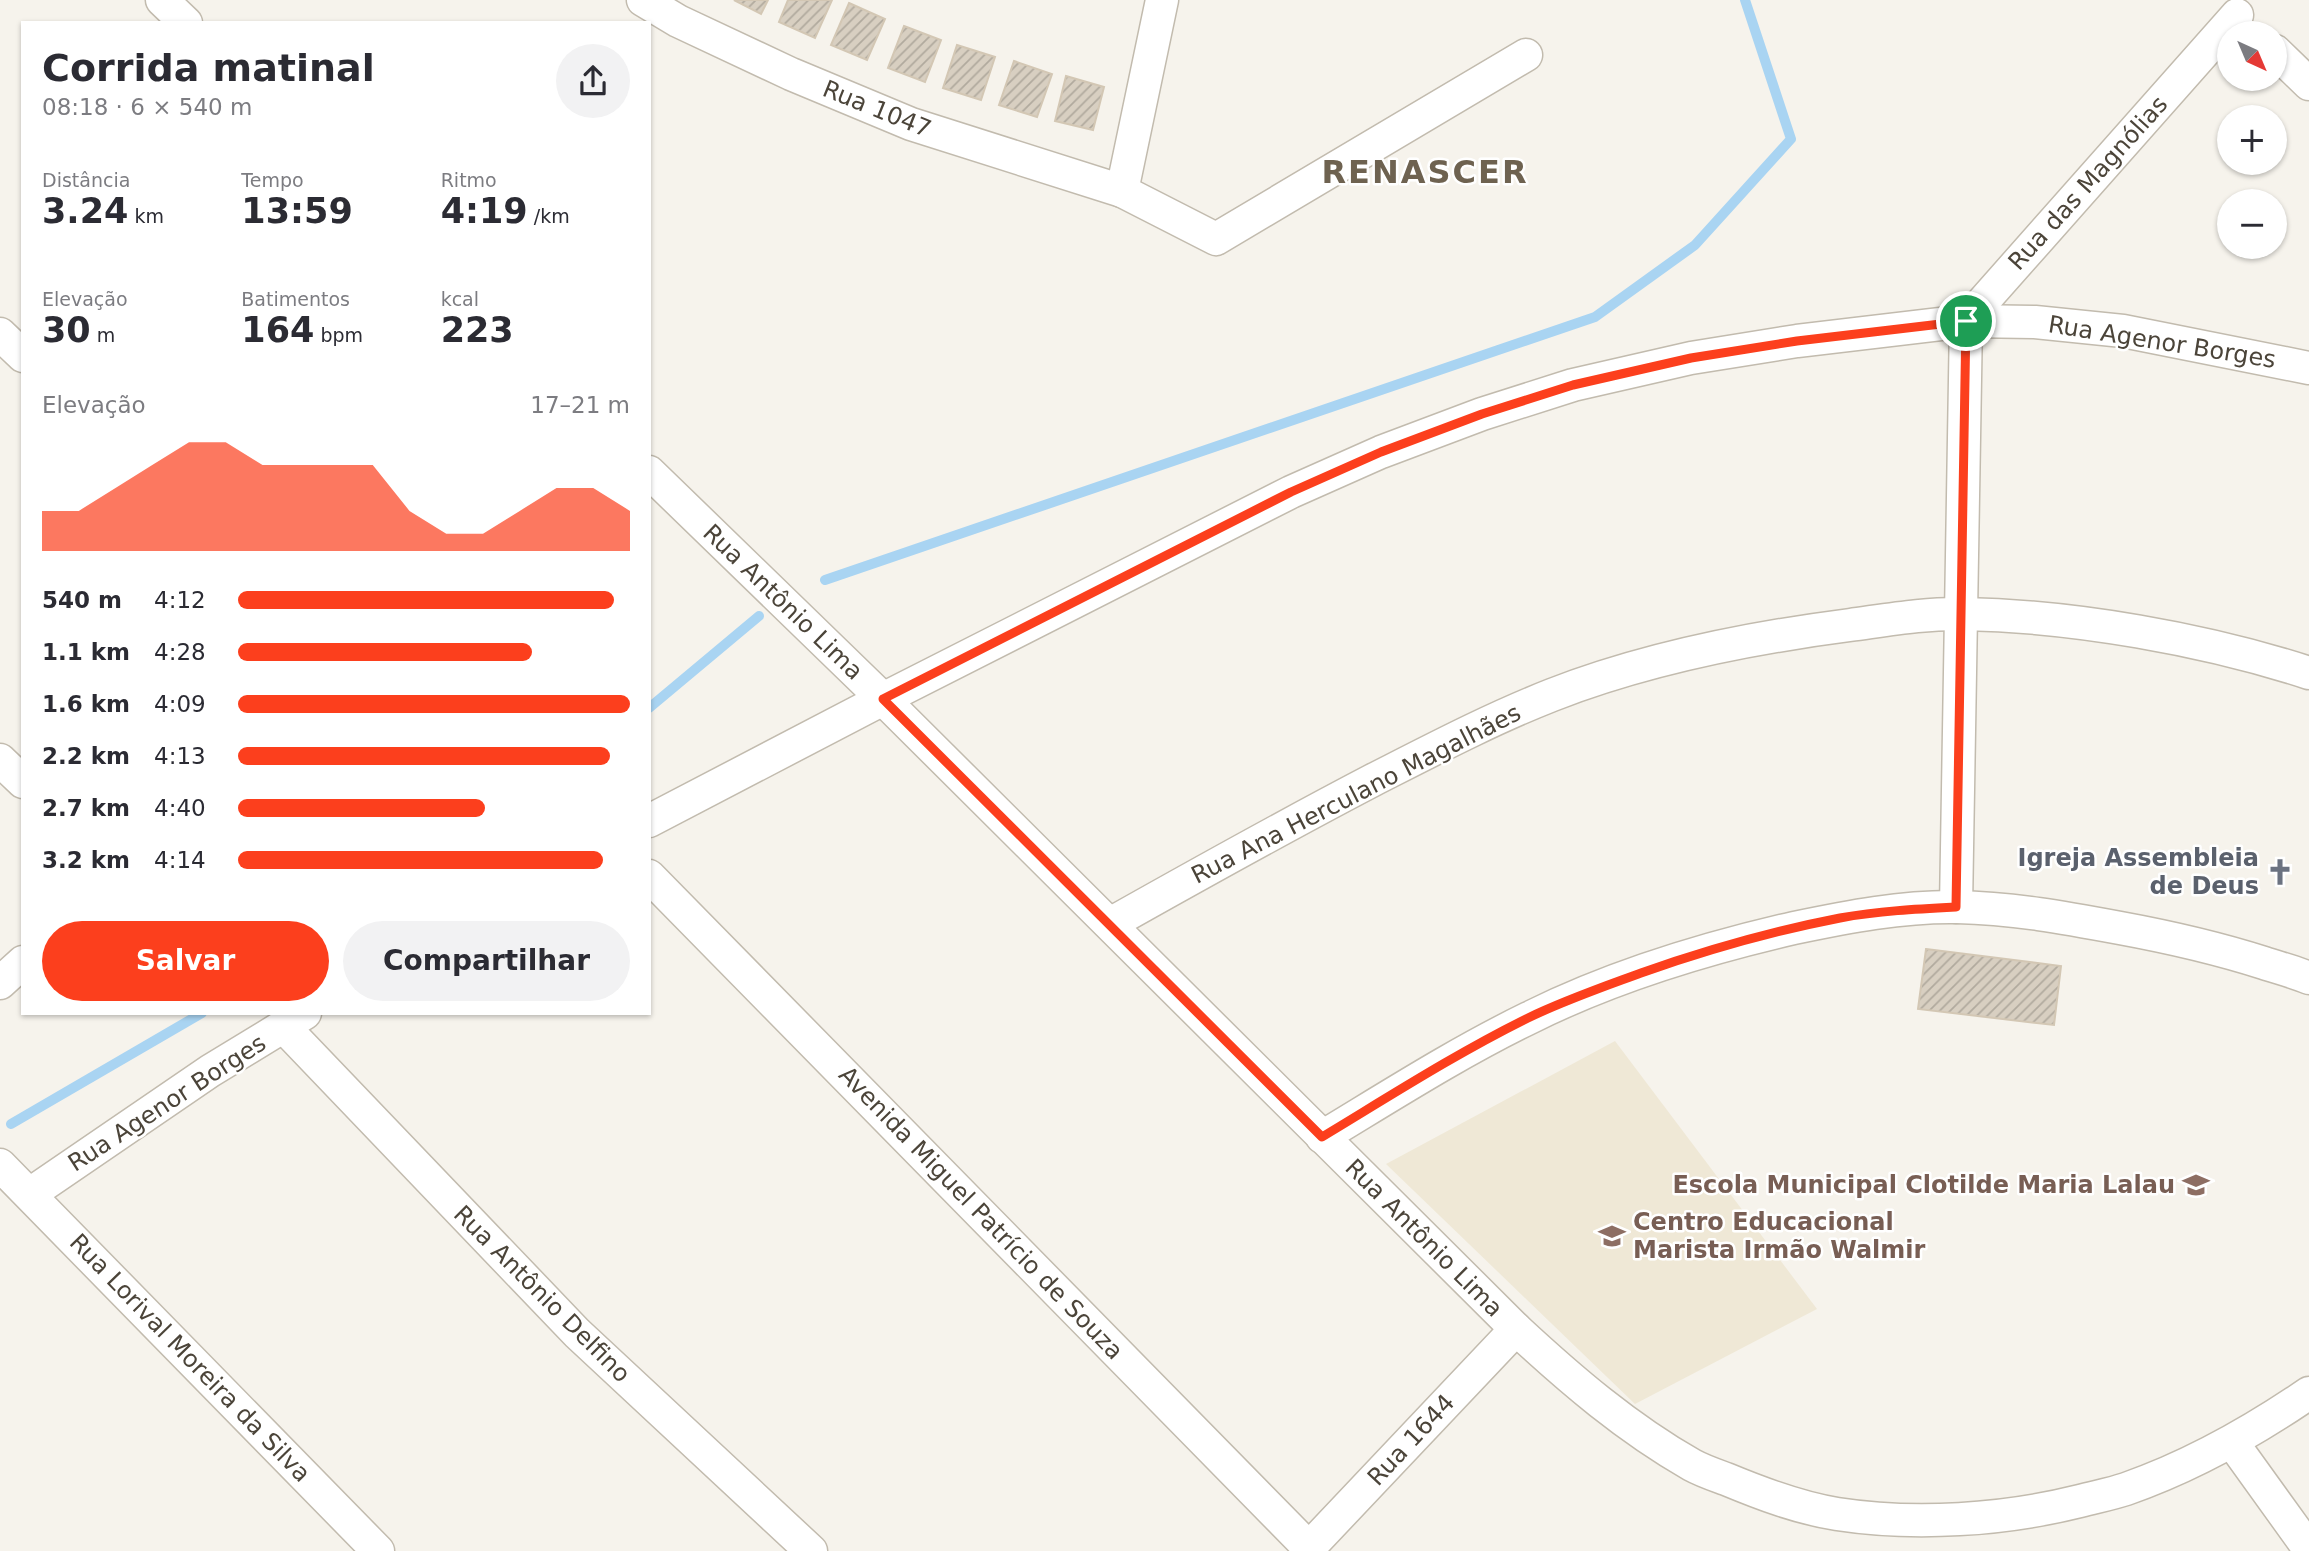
<!DOCTYPE html>
<html lang="pt">
<head>
<meta charset="utf-8">
<style>
	:root { --surface:#fff; --page:#f2f2f3; --text:#2b2b33; --muted:#7c7c81; --accent:#fc3f1d }
	body { margin:0; font-family:"DejaVu Sans",sans-serif; background:var(--page); color:var(--text); height:100vh; display:flex; flex-direction:column; font-size:26px; white-space:nowrap }
	* { box-sizing:border-box; margin:0 }
	p { font-size:23px; color:var(--muted) }
	.icon { flex:none; width:38px; height:38px; fill:none; stroke:currentColor; stroke-width:2; stroke-linecap:round; stroke-linejoin:round }
	.map { position:relative; flex:1; overflow:hidden }
	.sheet { position:absolute; left:21px; top:21px; width:630px; height:994px; display:flex; flex-direction:column; background:var(--surface); border-radius:0px; box-shadow:0 2px 5px #0004 }
	.sheet>* { flex:none }
	.needle { width:46px; rotate:136deg }
	.controls { position:absolute; left:2217px; top:21px; display:grid; gap:14px }
	.controls a { display:grid; place-items:center; width:70px; height:70px; border-radius:50%; background:var(--surface); box-shadow:0 2px 5px #0004; font-size:35px }
	.pin { position:absolute; display:grid; place-items:center; width:60px; height:60px; color:#fff; margin:-30px; border:4px solid #fff; border-radius:50%; box-shadow:0 2px 7px #0007 }
	.round { display:grid; place-items:center; flex:none; width:74px; height:74px; border-radius:37px; background:var(--page) }
	.summary { display:flex; align-items:center; justify-content:space-between; height:119px; padding:0 21px }
	h1 { font-size:38px; font-weight:700; line-height:52px }
	.stats { display:grid; grid-template-columns:repeat(3,1fr); gap:10px; height:119px; padding:7px 21px }
	.stats div { display:grid; align-content:center }
	.stats b { font-size:35px; font-weight:700 }
	.stats small { font-size:19px; font-weight:400 }
	.stats p { font-size:19px }
	.chart { height:196px; padding:14px 21px }
	.chart p { display:flex; justify-content:space-between }
	.chart svg { width:100%; height:126px; margin-top:7px; fill:var(--accent); opacity:.7 }
	.primary-button { display:flex; gap:14px; margin-top:auto; padding:14px 21px }
	.primary-button a { flex:1; height:80px; border-radius:42px; background:var(--accent); color:#fff; font-size:28px; font-weight:700; line-height:80px; text-align:center }
	.primary-button a+a { background:var(--page); color:var(--text) }
	ul { padding:0 21px; list-style:none; font-size:23px }
	li { display:grid; grid-template-columns:112px 84px 1fr; align-items:center; height:52px }
	li i { height:18px; border-radius:9px; background:var(--accent) }
	.map>svg:first-child { display:block }
	.education { fill:#efe8d6 }
	.lines { fill:none; stroke-linecap:round; stroke-linejoin:round }
	.stream { stroke:#a9d4f2; stroke-width:10 }
	.building { fill:url(#building-hatch); stroke:#d3c7b4; stroke-width:2 }
	.minor-casing { stroke:#c2bbae; stroke-width:35 }
	.minor { stroke:#fff; stroke-width:32 }
	.route-casing { stroke:#fff; stroke-width:14 }
	.route { stroke:#fc3f1d; stroke-width:9 }
	.labels { text-anchor:middle; stroke-width:5; stroke-linejoin:round; paint-order:stroke }
	.street-label { font-size:24px; fill:#4b4439; stroke:#fff }
	.worship-label { font-size:24px; font-weight:bold; fill:#5b616d; stroke:#fff; text-anchor:end }
	.education-label { font-size:24px; font-weight:bold; fill:#785e54; stroke:#fff; text-anchor:end }
	.district-label { font-size:32px; font-weight:bold; letter-spacing:2px; fill:#6e6250; stroke:#fff }
</style>
</head>
<body>
<div class="map">
<svg width="2309" height="1551" viewBox="0 0 2309 1551">
	<defs>
		<pattern id="building-hatch" width="6" height="6" patternUnits="userSpaceOnUse" patternTransform="scale(1.75)"><rect width="6" height="6" fill="#d8cfc1"/><path d="M-1 1l2-2M0 6l6-6M5 7l2-2" fill="none" stroke="#b1aa9e"/></pattern>
	</defs>
	<rect width="100%" height="100%" fill="#f6f3ec"/>
	<polygon class="education" points="1615,1041 1817,1309 1635,1404 1386,1164"/>
	<g class="lines">
		<g class="stream">
			<polyline points="825,580 1595,317 1695,245 1791,139 1745,0"/>
			<polyline points="649,708 759,616"/>
			<polyline points="11,1124 202,1013"/>
		</g>
	</g>
	<g class="building">
		<polygon points="734,0 768,0 761,14"/>
		<polygon points="788,0 832,0 815,38 779,22"/>
		<polygon points="849,3 885,19 867,60 831,45"/>
		<polygon points="904,26 941,40 925,82 888,68"/>
		<polygon points="957,45 995,57 981,100 943,88"/>
		<polygon points="1014,61 1052,74 1037,117 999,105"/>
		<polygon points="1066,76 1104,87 1093,130 1055,121"/>
		<polygon points="1926,949 2061,966 2054,1025 1918,1009"/>
	</g>
	<g class="lines">
		<defs>
			<g id="minor">
				<polyline points="162,0 186,23"/>
				<polyline points="643,0 678,21 791,74 911,124 1122,191 1216,239 1526,55"/>
				<polyline points="2275,51 2309,84"/>
				<polyline points="1122,191 1162,0"/>
				<polyline points="0,334 23,356"/>
				<path d="M649 472 883 699 1516 1329C1571 1380 1627 1428 1692 1465 1703 1471 1715 1475 1726 1479 1762 1494 1799 1508 1837 1514 1915 1526 2004 1520 2080 1501 2095 1497 2111 1494 2126 1489 2192 1466 2252 1432 2309 1393"/>
				<polyline points="0,760 23,782"/>
				<polyline points="649,821 883,699 1291,492 1381,452 1482,414 1573,385 1691,358 1797,341 1966,321 2035,322 2123,331 2309,368"/>
				<polyline points="649,876 1312,1551"/>
				<polyline points="1956,907 1966,321 2237,15"/>
				<path d="M1110 924C1197 875 1285 826 1373 780 1432 750 1491 719 1552 695 1647 658 1749 638 1850 625 1887 620 1926 613 1964 614 2073 616 2205 639 2309 673"/>
				<polyline points="0,983 23,962"/>
				<polyline points="283,1026 577,1333 811,1551"/>
				<path d="M1322 1137C1390 1096 1457 1053 1529 1018 1609 978 1707 948 1794 928 1847 917 1903 906 1957 907 2012 908 2066 918 2120 928 2169 937 2217 948 2264 963 2279 968 2295 972 2309 978"/>
				<polyline points="0,1165 378,1551"/>
				<polyline points="30,1194 210,1071 305,1013"/>
				<polyline points="2232,1442 2309,1549"/>
				<polyline points="1306,1551 1516,1329"/>
			</g>
		</defs>
		<use href="#minor" class="minor-casing"/>
		<use href="#minor" class="minor"/>
	</g>
	<g class="lines">
		<defs>
			<path id="route" d="M1966 321 1956 907C1917 909 1878 911 1840 918 1773 931 1706 950 1641 973 1603 987 1565 1000 1528 1018 1457 1053 1390 1096 1322 1137L883 699 1291 492 1381 452 1482 414 1573 385 1691 358 1797 341Z"/>
		</defs>
		<use href="#route" class="route-casing"/>
		<use href="#route" class="route"/>
	</g>
	<defs>
		<symbol id="church-bare" viewBox="-9 -9 18 18"><path d="M-1.2-6h2.4v3.5h3.3v2.4h-3.3V6h-2.4V-.1h-3.3v-2.4h3.3Z" fill="#6b7280" stroke="#fff" stroke-width="2.5" paint-order="stroke"/></symbol>
		<symbol id="school-bare" viewBox="-9 -9 18 18"><path d="M0-5L7-2L0 1L-7-2ZM-4 1L0 2.5L4 1V4Q0 6-4 4Z" fill="#8d6e63" stroke="#fff" stroke-width="2.5" paint-order="stroke"/></symbol>
	</defs>
	<g fill-rule="evenodd">
		<use href="#church-bare" x="2261" y="853" width="38" height="38"/>
		<use href="#school-bare" x="2177" y="1166" width="38" height="38"/>
		<use href="#school-bare" x="1593" y="1217" width="38" height="38"/>
	</g>
	<g class="labels">
		<g class="street-label">
			<text transform="translate(877 109) rotate(22)" y="8">Rua 1047</text>
			<text transform="translate(2088 183) rotate(-48)" y="8">Rua das Magnólias</text>
			<text transform="translate(2162 342) rotate(9)" y="8">Rua Agenor Borges</text>
			<text transform="translate(783 602) rotate(44)" y="8">Rua Antônio Lima</text>
			<text transform="translate(1356 794) rotate(-27)" y="8">Rua Ana Herculano Magalhães</text>
			<text transform="translate(167 1103) rotate(-33)" y="8">Rua Agenor Borges</text>
			<text transform="translate(981 1213) rotate(46)" y="8">Avenida Miguel Patrício de Souza</text>
			<text transform="translate(1424 1238) rotate(45)" y="8">Rua Antônio Lima</text>
			<text transform="translate(542 1294) rotate(45)" y="8">Rua Antônio Delfino</text>
			<text transform="translate(190 1358) rotate(46)" y="8">Rua Lorival Moreira da Silva</text>
			<text transform="translate(1411 1440) rotate(-47)" y="8">Rua 1644</text>
		</g>
		<g class="worship-label">
			<text x="2259" y="866">Igreja Assembleia<tspan x="2259" dy="28">de Deus</tspan></text>
		</g>
		<g class="education-label">
			<text x="2175" y="1193">Escola Municipal Clotilde Maria Lalau</text>
			<text x="1633" y="1230" text-anchor="start">Centro Educacional<tspan x="1633" dy="28">Marista Irmão Walmir</tspan></text>
		</g>
		<g class="district-label">
			<text x="1425" y="183">RENASCER</text>
		</g>
	</g>
</svg>
<div class="controls">
<a><svg class="needle" viewBox="-14 -14 28 28"><path d="M0-13l5 13h-10z" fill="#e53935"/><path d="M0 13l5-13h-10z" fill="#7c7c81"/></svg></a>
<a>+</a>
<a>−</a>
</div>
<div class="pin" style="left:1966px;top:321px;background:#1e9e55"><svg class="icon" aria-label="arrive" viewBox="0 0 24 24"><path d="M6 21V4h12l-3 4 3 4H6"/></svg></div>
<section class="sheet">
<div class="summary"><div><h1>Corrida matinal</h1><p>08:18 · 6 × 540 m</p></div><a class="round"><svg class="icon" aria-label="share" viewBox="0 0 24 24"><path d="M12 15V3M7 8l5-5 5 5M5 13v7h14v-7"/></svg></a></div>
<div class="stats">
<div><p>Distância</p><b>3.24<small> km</small></b></div>
<div><p>Tempo</p><b>13:59</b></div>
<div><p>Ritmo</p><b>4:19<small> /km</small></b></div>
</div>
<div class="stats">
<div><p>Elevação</p><b>30<small> m</small></b></div>
<div><p>Batimentos</p><b>164<small> bpm</small></b></div>
<div><p>kcal</p><b>223</b></div>
</div>
<div class="chart"><p><span>Elevação</span>17–21 m</p>
<svg viewBox="0 0 160 44" preserveAspectRatio="none"><path d="M0 44V30L10 30L20 22L30 14L40 6L50 6L60 14L70 14L80 14L90 14L100 30L110 38L120 38L130 30L140 22L150 22L160 30V44z"/></svg>
</div>
<ul>
<li><b>540 m</b>4:12<i style="width:96%"></i></li>
<li><b>1.1 km</b>4:28<i style="width:75%"></i></li>
<li><b>1.6 km</b>4:09<i style="width:100%"></i></li>
<li><b>2.2 km</b>4:13<i style="width:95%"></i></li>
<li><b>2.7 km</b>4:40<i style="width:63%"></i></li>
<li><b>3.2 km</b>4:14<i style="width:93%"></i></li>
</ul>
<div class="primary-button"><a>Salvar</a><a>Compartilhar</a></div>
</section>
</div>
</body>
</html>
